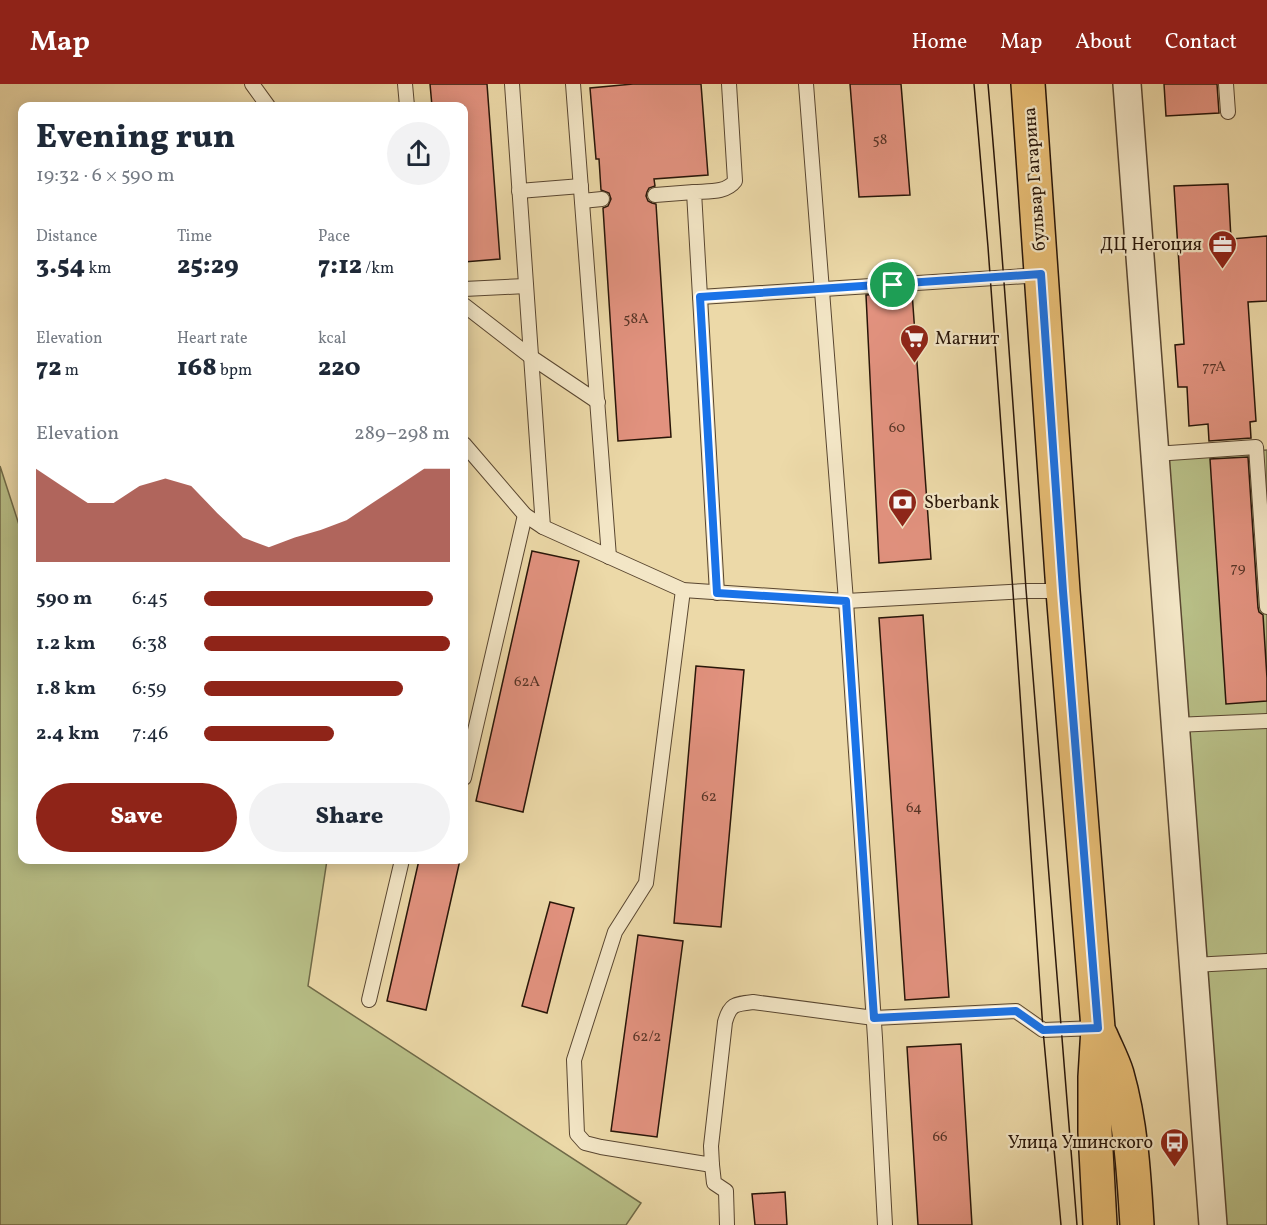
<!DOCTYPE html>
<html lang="en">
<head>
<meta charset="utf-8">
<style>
	:root { --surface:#fff; --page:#f2f2f3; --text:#1f2937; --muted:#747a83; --accent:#8f2418 }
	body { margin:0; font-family:Vollkorn,serif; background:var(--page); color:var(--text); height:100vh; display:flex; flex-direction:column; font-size:22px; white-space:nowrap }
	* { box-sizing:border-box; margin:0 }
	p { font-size:20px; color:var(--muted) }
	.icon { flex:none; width:33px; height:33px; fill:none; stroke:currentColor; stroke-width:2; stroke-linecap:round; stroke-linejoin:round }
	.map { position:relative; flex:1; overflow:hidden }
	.panel { position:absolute; left:18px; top:18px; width:450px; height:762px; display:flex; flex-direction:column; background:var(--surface); border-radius:12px; box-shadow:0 3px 15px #0003 }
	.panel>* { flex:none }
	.pin { position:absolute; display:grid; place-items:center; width:51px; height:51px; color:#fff; margin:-26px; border:3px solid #fff; border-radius:50%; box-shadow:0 2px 6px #0007 }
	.round { display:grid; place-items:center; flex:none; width:63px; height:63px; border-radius:32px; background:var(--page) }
	.overview { display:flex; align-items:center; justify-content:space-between; height:102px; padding:0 18px }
	h1 { font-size:33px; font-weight:800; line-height:45px }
	.metrics { display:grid; grid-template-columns:repeat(3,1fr); gap:9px; height:102px; padding:6px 18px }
	.metrics div { display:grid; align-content:center }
	.metrics b { font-size:26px; font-weight:800 }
	.metrics small { font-size:16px; font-weight:400 }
	.metrics p { font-size:16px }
	.chart { height:168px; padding:12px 18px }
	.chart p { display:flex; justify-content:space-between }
	.chart svg { width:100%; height:108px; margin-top:6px; fill:var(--accent); opacity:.7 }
	.primary-button { display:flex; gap:12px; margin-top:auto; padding:12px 18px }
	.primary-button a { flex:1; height:69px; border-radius:36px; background:var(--accent); color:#fff; font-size:24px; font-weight:800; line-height:69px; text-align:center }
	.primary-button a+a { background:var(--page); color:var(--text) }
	ul { padding:0 18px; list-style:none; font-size:20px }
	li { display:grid; grid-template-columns:96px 72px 1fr; align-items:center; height:45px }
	li i { height:15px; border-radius:8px; background:var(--accent) }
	header { display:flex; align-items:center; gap:36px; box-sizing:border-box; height:84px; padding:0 30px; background:var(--accent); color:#fff }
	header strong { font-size:28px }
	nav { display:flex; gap:33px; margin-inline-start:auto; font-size:21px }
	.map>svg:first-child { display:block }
	.green { fill:#b8bf87; stroke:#706a48; stroke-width:1.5 }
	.building { fill:#e2927f; stroke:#281508; stroke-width:1.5 }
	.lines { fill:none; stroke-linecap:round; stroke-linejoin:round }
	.service-casing { stroke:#594630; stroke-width:16 }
	.minor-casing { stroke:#594630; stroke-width:30 }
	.primary-casing { stroke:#281508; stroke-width:36 }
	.service { stroke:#f3e6c6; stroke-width:14 }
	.minor { stroke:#f3e6c6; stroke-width:27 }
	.primary { stroke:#e6bc74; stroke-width:33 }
	.tram { stroke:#281508; stroke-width:1.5 }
	.route-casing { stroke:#fff; stroke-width:12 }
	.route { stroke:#1a73e8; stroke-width:8 }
	.labels { text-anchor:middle; stroke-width:4.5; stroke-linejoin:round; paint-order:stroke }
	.number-label { font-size:15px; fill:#563426 }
	.street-label { font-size:18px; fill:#281508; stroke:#f3e6c6 }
	.poi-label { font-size:18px; fill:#281508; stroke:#f3e6c6; text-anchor:end }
</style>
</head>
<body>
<header>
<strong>Map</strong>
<nav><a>Home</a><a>Map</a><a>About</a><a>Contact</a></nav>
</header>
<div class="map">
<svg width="1267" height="1141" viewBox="0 0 1267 1141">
	<rect width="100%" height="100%" fill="#ecd9a8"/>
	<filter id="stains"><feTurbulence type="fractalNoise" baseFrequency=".00333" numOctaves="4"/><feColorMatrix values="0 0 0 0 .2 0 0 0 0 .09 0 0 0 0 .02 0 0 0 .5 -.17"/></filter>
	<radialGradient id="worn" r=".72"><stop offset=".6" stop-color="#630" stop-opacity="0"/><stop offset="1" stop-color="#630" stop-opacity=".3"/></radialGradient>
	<g class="green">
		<polygon points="1267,366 1267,1141 1214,1141 1155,373"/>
		<polygon points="0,382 22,450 22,776 327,776 308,902 641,1119 626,1141 0,1141"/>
	</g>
	<g class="building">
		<polygon points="430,0 487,0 500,175 464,178 464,22 432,22"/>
		<polygon points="633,0 701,0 708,91 654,95 655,102 649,104 647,108 646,112 648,117 652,119 656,120 671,353 618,357 603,124 608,122 611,115 609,109 601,106 599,75 596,75 590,4"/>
		<polygon points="850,0 901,0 910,111 859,113"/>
		<polygon points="1164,0 1217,0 1219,29 1166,32"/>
		<polygon points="1228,100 1231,155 1267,152 1267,217 1248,218 1256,337 1250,338 1251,354 1209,357 1208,340 1189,342 1187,303 1178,303 1175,261 1184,260 1174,102"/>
		<polygon points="912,208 931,475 879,479 866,211"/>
		<polygon points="1248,373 1258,524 1259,528 1263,531 1267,594 1267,617 1226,620 1210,375"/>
		<polygon points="532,467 579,477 523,728 476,717"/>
		<polygon points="923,531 949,913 905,916 879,534"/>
		<polygon points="696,582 744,586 721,843 674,839"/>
		<polygon points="419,776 460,776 426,926 387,917"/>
		<polygon points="550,818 574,824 547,929 522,922"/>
		<polygon points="638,851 683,857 657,1053 611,1047"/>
		<polygon points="961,960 972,1141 918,1141 907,963"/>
		<polygon points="785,1108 787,1141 755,1141 752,1110"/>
	</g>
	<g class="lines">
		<defs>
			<g id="service">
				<polyline points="252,0 268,22"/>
				<polyline points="405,0 407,22"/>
				<polyline points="512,0 543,443"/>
				<polyline points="573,0 609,473"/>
				<polyline points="806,0 846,517 875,954 885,1141"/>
				<polyline points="1226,0 1228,28"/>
				<polyline points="519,107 581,102"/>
				<polyline points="655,111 694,108"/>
				<polyline points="582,117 602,115"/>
				<polyline points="464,205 526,202"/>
				<polyline points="700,213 1041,191"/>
				<polyline points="464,221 531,273 598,318"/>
				<polyline points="464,360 525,431 543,443 683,506 846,517 1026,507 1063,507"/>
				<polyline points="1155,370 1256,363 1267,523"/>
				<path d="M683 506 646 799 615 848 574 976 577 1050 585 1059 601 1063 712 1081 711 1062 725 938C730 920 735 920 753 918L874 934 1016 927 1043 946 1098 944"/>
				<path d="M717 509 694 108C709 107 726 109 735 97L729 0"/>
				<polyline points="1175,641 1267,637"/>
				<polyline points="464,694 525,431"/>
				<polyline points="1193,881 1267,877"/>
				<polyline points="369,916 402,776"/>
				<polyline points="712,1081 714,1099 726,1107 727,1141"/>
			</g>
			<polyline id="minor" points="1127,0 1213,1141"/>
			<g id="primary">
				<polyline points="1028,0 1063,507 1098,944 1095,993 1095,1048 1100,1141"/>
				<path d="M1101 952C1106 964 1113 977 1117 990 1131 1039 1134 1091 1137 1141"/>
			</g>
		</defs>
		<use href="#service" class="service-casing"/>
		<use href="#minor" class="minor-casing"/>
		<use href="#primary" class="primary-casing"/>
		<use href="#service" class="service"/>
		<use href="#minor" class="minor"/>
		<use href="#primary" class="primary"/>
		<g class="tram">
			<polyline points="974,0 988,163 1013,508 1043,946 1061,1141"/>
			<path d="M988 0C1003 168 1014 336 1026 505 1041 717 1058 929 1077 1141"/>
		</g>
	</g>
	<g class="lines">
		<defs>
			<polygon id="route" points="1041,190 1063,507 1098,944 1043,946 1016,927 874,934 846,517 717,509 700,213"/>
		</defs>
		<use href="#route" class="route-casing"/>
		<use href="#route" class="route"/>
	</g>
	<defs>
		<symbol id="office-pin" viewBox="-11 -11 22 30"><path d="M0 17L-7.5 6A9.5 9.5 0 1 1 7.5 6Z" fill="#8f2418" stroke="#f3e6c6"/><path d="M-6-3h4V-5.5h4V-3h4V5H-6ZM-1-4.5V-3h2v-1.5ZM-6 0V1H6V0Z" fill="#fff"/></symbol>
		<symbol id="supermarket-pin" viewBox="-11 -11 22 30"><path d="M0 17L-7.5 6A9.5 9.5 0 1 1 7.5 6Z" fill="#8f2418" stroke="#f3e6c6"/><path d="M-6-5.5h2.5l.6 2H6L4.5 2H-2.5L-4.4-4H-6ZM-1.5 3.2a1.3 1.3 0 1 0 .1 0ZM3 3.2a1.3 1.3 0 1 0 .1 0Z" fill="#fff"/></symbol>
		<symbol id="bank-pin" viewBox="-11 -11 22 30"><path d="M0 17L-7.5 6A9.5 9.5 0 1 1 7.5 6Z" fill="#8f2418" stroke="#f3e6c6"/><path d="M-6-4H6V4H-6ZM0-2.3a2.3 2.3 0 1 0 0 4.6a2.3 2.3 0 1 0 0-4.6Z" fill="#fff"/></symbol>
		<symbol id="bus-pin" viewBox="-11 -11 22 30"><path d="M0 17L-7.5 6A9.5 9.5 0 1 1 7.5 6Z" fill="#8f2418" stroke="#f3e6c6"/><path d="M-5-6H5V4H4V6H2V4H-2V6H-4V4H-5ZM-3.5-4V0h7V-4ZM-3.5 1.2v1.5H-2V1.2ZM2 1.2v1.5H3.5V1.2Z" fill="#fff"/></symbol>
	</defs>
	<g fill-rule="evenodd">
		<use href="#office-pin" x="1206" y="144" width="33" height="45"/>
		<use href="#supermarket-pin" x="898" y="238" width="33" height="45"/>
		<use href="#bank-pin" x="886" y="402" width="33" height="45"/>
		<use href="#bus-pin" x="1158" y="1042" width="33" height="45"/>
	</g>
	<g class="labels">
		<g class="number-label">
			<text x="880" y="60">58</text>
			<text x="636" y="239">58А</text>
			<text x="1214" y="287">77А</text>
			<text x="897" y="348">60</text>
			<text x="1238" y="488">79</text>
			<text x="527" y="602">62А</text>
			<text x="709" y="717">62</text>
			<text x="914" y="728">64</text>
			<text x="647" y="957">62/2</text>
			<text x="940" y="1057">66</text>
		</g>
		<g class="street-label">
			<text transform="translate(1034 95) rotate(-94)" y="6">бульвар Гагарина</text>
		</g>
		<g class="poi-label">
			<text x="1202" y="166">ДЦ Негоция</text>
			<text x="935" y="260" text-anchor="start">Магнит</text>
			<text x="924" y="424" text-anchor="start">Sberbank</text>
			<text x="1153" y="1064">Улица Ушинского</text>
		</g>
	</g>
	<rect width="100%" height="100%" filter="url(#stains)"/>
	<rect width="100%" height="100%" fill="url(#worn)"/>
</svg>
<div class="pin" style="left:893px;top:201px;background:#1e9e55"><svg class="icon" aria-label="arrive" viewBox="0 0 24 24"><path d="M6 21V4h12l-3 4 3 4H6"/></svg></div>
<section class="panel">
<div class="overview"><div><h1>Evening run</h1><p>19:32 · 6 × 590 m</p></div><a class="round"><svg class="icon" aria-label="share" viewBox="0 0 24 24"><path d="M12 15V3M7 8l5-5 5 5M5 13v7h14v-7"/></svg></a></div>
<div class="metrics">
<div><p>Distance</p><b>3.54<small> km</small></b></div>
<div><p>Time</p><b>25:29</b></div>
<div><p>Pace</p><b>7:12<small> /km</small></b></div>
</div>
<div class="metrics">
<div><p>Elevation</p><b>72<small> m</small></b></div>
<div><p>Heart rate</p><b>168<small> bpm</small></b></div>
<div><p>kcal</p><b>220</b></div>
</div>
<div class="chart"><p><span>Elevation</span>289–298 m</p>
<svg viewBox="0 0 160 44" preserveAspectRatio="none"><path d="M0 44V6L10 13L20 20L30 20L40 13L50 10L60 13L70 24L80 34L90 38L100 34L110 31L120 27L130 20L140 13L150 6L160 6V44z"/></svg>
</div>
<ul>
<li><b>590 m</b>6:45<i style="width:93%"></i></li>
<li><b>1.2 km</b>6:38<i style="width:100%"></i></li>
<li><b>1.8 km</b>6:59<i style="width:81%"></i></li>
<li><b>2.4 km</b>7:46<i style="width:53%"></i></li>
</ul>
<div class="primary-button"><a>Save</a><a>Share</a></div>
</section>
</div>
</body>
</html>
